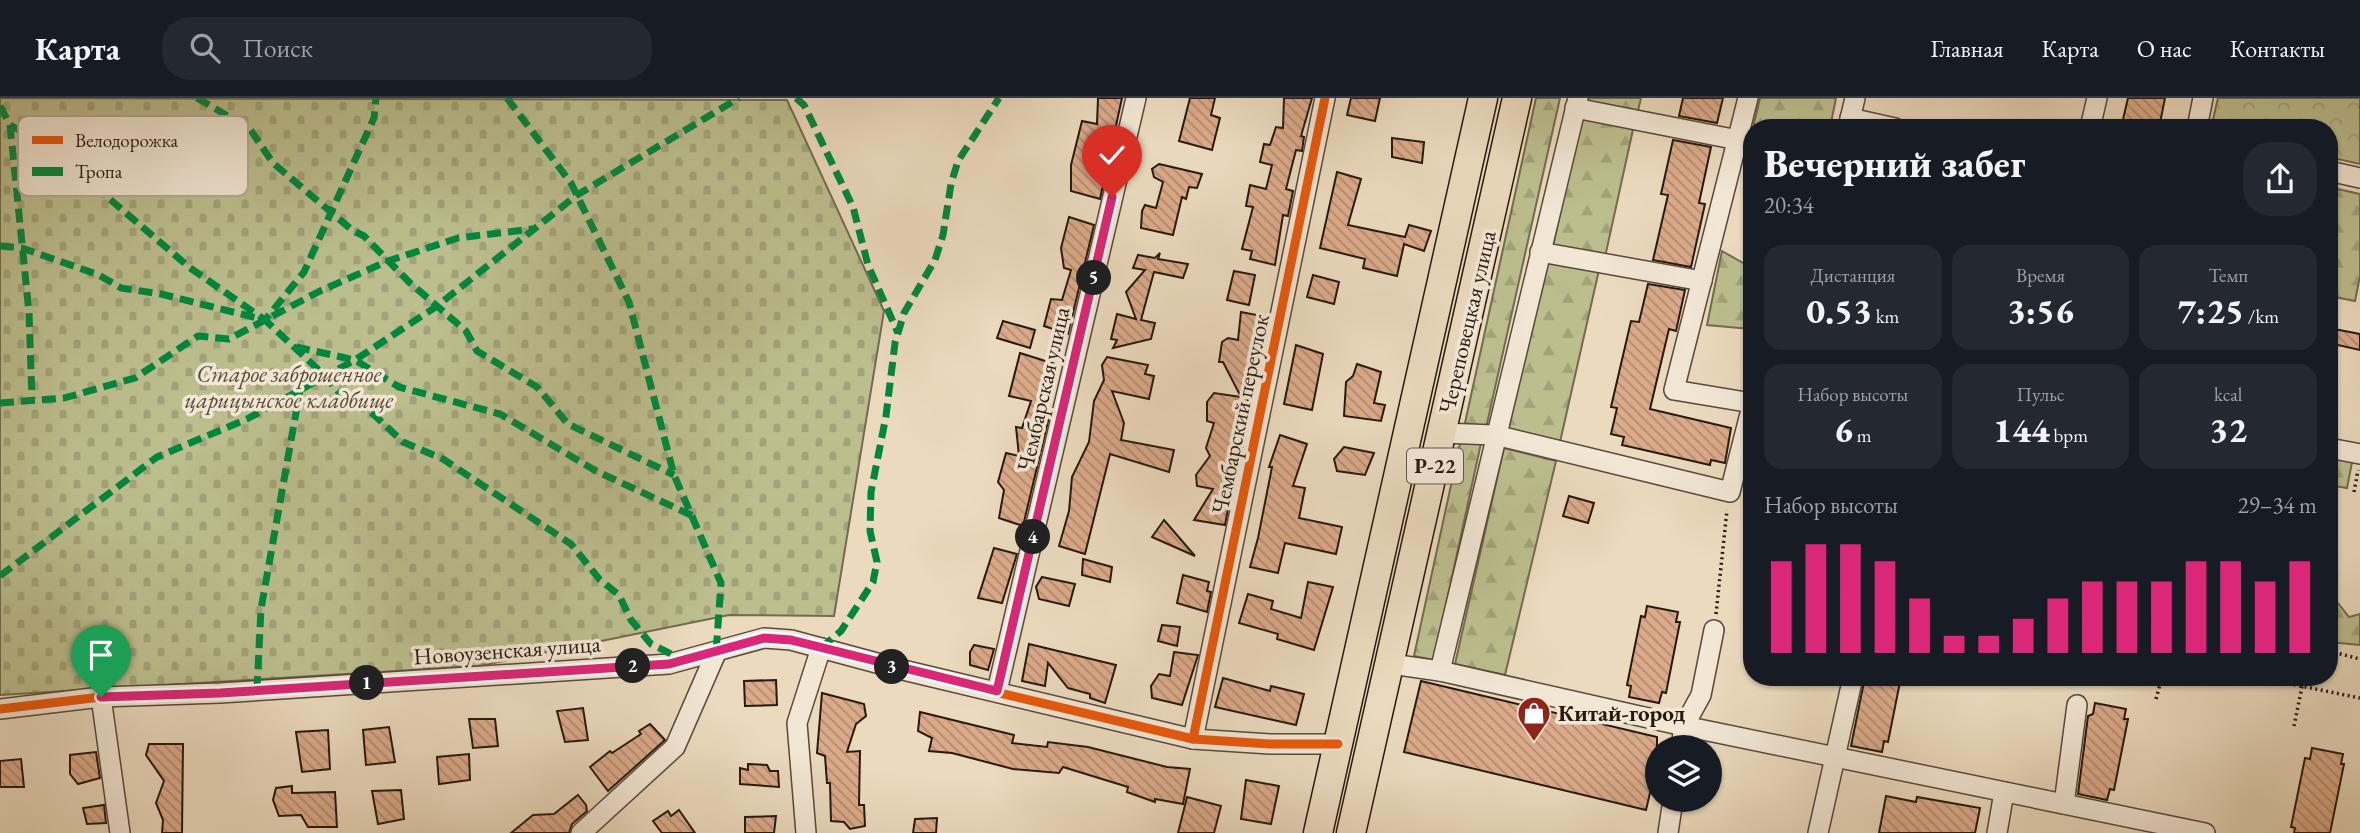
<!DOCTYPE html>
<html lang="ru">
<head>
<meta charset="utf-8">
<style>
	:root { --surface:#171b24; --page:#242831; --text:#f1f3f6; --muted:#9ea1a6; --line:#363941; --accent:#db2777 }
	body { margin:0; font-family:"EB Garamond",serif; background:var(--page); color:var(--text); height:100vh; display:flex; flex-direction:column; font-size:26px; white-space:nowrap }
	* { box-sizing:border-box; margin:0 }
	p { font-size:23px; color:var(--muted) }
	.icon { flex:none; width:38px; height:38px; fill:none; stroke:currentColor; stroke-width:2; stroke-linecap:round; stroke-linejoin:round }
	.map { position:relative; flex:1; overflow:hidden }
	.panel { position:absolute; left:1743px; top:21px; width:595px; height:567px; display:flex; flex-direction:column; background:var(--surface); border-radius:28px; box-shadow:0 2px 5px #0004 }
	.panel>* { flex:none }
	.buttons { position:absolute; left:1645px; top:637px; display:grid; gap:14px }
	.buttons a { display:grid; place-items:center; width:77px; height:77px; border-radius:50%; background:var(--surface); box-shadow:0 2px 5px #0004; font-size:35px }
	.pin { position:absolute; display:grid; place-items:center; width:60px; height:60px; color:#fff; margin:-72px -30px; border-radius:50% 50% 50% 0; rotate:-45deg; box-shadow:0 0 7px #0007 }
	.pin .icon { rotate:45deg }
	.km { position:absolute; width:35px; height:35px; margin:-18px; border-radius:50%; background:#222; color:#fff; font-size:19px; line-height:35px; text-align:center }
	.round { display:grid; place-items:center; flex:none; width:74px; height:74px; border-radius:28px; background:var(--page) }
	.overview { display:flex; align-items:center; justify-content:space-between; height:119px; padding:0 21px }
	h1 { font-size:38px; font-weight:800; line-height:52px }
	.stats { display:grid; grid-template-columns:repeat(3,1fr); gap:10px; height:119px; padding:7px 21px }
	.stats div { display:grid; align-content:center; border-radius:18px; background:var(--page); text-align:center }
	.stats b { font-size:35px; font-weight:800 }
	.stats small { font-size:19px; font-weight:400 }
	.stats p { font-size:19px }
	.chart { height:196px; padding:14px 21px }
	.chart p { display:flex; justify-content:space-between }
	.chart svg { width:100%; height:126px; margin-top:7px; stroke:var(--accent); stroke-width:6 }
	header { display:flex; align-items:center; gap:42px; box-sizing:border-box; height:98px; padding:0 35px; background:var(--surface); border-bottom:2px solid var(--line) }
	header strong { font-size:33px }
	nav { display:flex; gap:38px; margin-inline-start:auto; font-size:24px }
	.search { width:490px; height:63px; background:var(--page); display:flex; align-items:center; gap:18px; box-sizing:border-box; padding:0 24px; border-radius:28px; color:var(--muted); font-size:26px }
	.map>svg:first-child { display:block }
	.forest { fill:url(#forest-firs); stroke:#726c4e; stroke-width:2 }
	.cemetery { fill:url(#cemetery-stones); stroke:#726c4e; stroke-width:2 }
	.park { fill:url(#park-crowns); stroke:#726c4e; stroke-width:2 }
	.building { fill:url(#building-back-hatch); stroke:#27190f; stroke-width:2 }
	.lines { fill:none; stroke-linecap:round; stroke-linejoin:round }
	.minor-casing { stroke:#58493b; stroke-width:22 }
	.highway-casing { stroke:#27190f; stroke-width:31 }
	.path { stroke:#27190f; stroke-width:3.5; stroke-dasharray:2 3.5; stroke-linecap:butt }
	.minor { stroke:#f2e7d5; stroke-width:19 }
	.highway { stroke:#ebdabe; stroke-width:28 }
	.quiet { stroke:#00873e; stroke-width:7; stroke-dasharray:14 7; stroke-linecap:butt }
	.cycleway-casing { stroke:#f2e7d5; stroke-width:13 }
	.cycleway { stroke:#e8590c; stroke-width:9 }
	.route-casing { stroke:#fff; stroke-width:14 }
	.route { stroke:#db2777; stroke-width:9 }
	.labels { text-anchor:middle; stroke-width:7; stroke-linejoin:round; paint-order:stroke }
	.shield { fill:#f2e7d5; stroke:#64574a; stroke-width:2 }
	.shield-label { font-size:21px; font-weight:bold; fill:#27190f }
	.street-label { font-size:23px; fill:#27190f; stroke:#f2e7d5 }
	.park-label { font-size:23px; font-style:italic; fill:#544b35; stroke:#f2e7d5 }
	.poi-label { font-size:23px; font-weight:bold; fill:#27190f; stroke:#f2e7d5; text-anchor:start }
	.key { fill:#f2e7d5; stroke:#b5a99a; stroke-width:2 }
	.key-label { font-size:19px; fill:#27190f }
</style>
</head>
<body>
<header>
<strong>Карта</strong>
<div class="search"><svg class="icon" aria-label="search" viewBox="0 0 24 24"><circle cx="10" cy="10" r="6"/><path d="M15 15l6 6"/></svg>Поиск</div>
<nav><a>Главная</a><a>Карта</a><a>О нас</a><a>Контакты</a></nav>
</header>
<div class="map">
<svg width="2360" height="735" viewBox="0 0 2360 735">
	<defs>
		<pattern id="forest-firs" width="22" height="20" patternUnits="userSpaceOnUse" patternTransform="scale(1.75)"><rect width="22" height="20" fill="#bcbe8e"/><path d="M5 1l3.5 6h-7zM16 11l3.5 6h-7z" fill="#a2a379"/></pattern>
		<pattern id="cemetery-stones" width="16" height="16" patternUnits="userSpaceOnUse" patternTransform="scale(1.75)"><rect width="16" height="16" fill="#bcbe8e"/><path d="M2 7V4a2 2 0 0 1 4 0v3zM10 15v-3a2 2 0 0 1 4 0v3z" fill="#a2a379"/></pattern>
		<pattern id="park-crowns" width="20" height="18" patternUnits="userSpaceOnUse" patternTransform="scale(1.75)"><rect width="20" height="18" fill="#bcbe8e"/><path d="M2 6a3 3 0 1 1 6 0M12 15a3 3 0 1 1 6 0" fill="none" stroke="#a2a379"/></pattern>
		<pattern id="building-back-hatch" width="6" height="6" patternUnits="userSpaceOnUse" patternTransform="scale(1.75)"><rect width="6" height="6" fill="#dbaa8a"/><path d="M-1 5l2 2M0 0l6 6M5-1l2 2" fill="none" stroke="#b28a6f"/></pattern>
	</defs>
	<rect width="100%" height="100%" fill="#ebdabe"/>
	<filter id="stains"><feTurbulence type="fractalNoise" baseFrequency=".00286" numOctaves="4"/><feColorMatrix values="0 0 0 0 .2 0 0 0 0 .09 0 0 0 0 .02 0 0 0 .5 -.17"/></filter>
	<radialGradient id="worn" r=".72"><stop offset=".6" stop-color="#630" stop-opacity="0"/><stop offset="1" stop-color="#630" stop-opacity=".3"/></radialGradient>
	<g class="forest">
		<polygon points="1536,0 1560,0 1486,330 1465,325"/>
		<polygon points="1586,0 1641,0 1637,17 1584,6"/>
		<polygon points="1760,0 1836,0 1830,30 1753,30"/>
		<polygon points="1582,16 1634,27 1605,159 1553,148"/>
		<polygon points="2329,89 2360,96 2360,178 2355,203 2329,198"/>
		<polygon points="1722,153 1743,165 1752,177 1750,231 1707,227"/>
		<polygon points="1547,161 1599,172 1560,344 1508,333"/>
		<polygon points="1461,341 1481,345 1434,562 1414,558"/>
		<polygon points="1504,350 1556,363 1505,577 1455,566"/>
		<polygon points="2329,354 2353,359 2347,390 2329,387"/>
		<polygon points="2334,500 2349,519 2360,516 2360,547 2329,544 2329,504"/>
	</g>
	<polygon class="cemetery" points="0,0 787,2 884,213 834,518 729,517 479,568 0,597"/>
	<polygon class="park" points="2218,0 2360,0 2360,66 2329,59 2329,30 2211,30"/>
	<g class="building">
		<polygon points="1098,0 1122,0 1100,101 1071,93 1071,67 1082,23 1097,26"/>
		<polygon points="1190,0 1215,0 1211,17 1220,20 1212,52 1179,43"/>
		<polygon points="1284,0 1312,0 1301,38 1304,39 1302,53 1296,52 1286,91 1293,93 1288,118 1283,117 1275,167 1250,161 1252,153 1242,151 1253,109 1246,108 1250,87 1266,91 1272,67 1260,64 1264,46 1270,47 1276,29 1283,30"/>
		<polygon points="1351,0 1380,0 1375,23 1347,17"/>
		<polygon points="1683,0 1723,0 1717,25 1679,18"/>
		<polygon points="2128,0 2165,0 2159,30 2121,30"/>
		<polygon points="1392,40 1424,44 1422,65 1392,59"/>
		<polygon points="1673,42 1711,49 1699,105 1705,106 1691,169 1653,162 1668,97 1661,96"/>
		<polygon points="1159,66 1202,76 1197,90 1189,89 1186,101 1182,99 1173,137 1141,130 1142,113 1145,107 1156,110 1163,84 1154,79 1152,71"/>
		<polygon points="1337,74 1361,81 1348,127 1405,139 1409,127 1431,133 1424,153 1404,146 1397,178 1363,170 1365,161 1320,150"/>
		<polygon points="1069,119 1094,127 1068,236 1044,228 1051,201 1062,202 1071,172 1064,170 1061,150"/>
		<polygon points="1160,155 1158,161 1188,166 1183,180 1154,174 1141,222 1155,225 1151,241 1113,250 1117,242 1111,241 1117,216 1136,221 1126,194 1145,172 1133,170 1138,157 1155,160"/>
		<polygon points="1234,173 1255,177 1249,207 1227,202"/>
		<polygon points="1313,177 1339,184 1334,206 1307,199"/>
		<polygon points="1648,186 1685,192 1676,233 1669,231 1650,311 1731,330 1725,365 1711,362 1710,367 1622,347 1624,339 1611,336 1617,310 1611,309 1631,223 1639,224"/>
		<polygon points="1241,214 1267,219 1257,270 1254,270 1225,427 1194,422 1213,391 1197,388 1196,377 1210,358 1206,350 1214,325 1207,323 1207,304 1214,295 1241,299 1223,264 1219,264 1222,244 1228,240 1238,242"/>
		<polygon points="1003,223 1035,232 1030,250 997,240"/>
		<polygon points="2329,230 2360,236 2360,252 2329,245"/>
		<polygon points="1296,247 1323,256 1312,312 1284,306"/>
		<polygon points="1020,255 1058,267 1042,318 1049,319 1023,428 999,420 1004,392 998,384 1006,355 1019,358 1016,329 1022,330 1031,303 1009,298"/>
		<polygon points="1107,259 1148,267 1145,276 1154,278 1149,301 1112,293 1124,325 1121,342 1174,352 1169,374 1110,356 1085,456 1059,448 1069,413 1072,379 1089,344 1094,303 1104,282 1102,267"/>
		<polygon points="1357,266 1381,274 1374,305 1385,307 1381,323 1344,318 1346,284 1353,278"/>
		<polygon points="1280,337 1307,346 1293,388 1305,390 1299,420 1342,429 1336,456 1285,445 1278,475 1250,469 1258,440 1272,369 1269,369"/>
		<polygon points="1344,349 1374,355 1365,377 1337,373 1334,361"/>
		<polygon points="1569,398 1594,405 1588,425 1563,418"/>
		<polygon points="1164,422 1195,458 1152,439"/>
		<polygon points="994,450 1017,456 1002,505 978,500"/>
		<polygon points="1083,461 1112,469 1110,484 1082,477"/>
		<polygon points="1183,477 1209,484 1207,493 1211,494 1207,514 1177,505"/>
		<polygon points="1042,479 1075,486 1069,508 1039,501 1036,489"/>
		<polygon points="1308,484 1333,489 1314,552 1277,541 1278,536 1239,525 1248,496 1273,503 1271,511 1301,520"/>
		<polygon points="1647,508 1678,514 1676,524 1680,524 1666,595 1662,594 1659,605 1629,599 1631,588 1627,587 1641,518 1645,519"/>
		<polygon points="1162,527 1180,529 1177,548 1158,543"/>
		<polygon points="1029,546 1116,567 1105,605 1090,600 1090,596 1068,590 1048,565 1045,588 1022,583"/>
		<polygon points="974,547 994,551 988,572 970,567 970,554"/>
		<polygon points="1174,554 1198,557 1182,607 1152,600 1151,588 1159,576 1170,578"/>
		<polygon points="1865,579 1901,579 1888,644 1884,643 1882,654 1851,648"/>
		<polygon points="1223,580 1270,593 1271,588 1304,596 1296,627 1215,609"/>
		<polygon points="776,582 777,607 745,608 744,583"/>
		<polygon points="1421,583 1657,639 1657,665 1646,712 1404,654"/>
		<polygon points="822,595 864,606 866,618 856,626 847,654 860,653 859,707 864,707 865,728 850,731 844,724 831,723 830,685 827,685 825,658 817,655"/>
		<polygon points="2095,605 2126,611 2124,621 2128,621 2114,692 2110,691 2107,702 2078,696 2088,618 2093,616"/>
		<polygon points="583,610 588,642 565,644 557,613"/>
		<polygon points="920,614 1014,637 1012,645 1047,649 1048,644 1088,649 1167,669 1190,671 1183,706 1155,701 1155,704 1127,694 1128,689 1063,669 1059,675 1013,671 952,655 929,653 932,640 918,633"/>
		<polygon points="469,621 495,621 498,648 473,650"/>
		<polygon points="650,626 665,642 608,693 590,669 610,653 612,655 641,636 639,633"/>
		<polygon points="389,629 395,664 366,667 363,632"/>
		<polygon points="328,632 330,671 302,674 296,634"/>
		<polygon points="149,646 183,646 182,735 162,735 163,722 156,705 164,683 146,657"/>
		<polygon points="2312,650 2343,656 2341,666 2344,666 2330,735 2294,735 2295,730 2291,729 2305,660 2310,661"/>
		<polygon points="96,654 100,680 78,686 70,676 70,657"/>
		<polygon points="469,656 470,682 439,686 437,659"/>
		<polygon points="21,661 24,689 0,689 0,663"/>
		<polygon points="748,666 767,667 770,673 778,673 779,689 740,686 740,670 748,672"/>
		<polygon points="1246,682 1279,688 1271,726 1241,721"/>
		<polygon points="292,688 292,695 335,694 337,729 308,729 301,717 279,718 273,702 276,690"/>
		<polygon points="401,692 404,721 378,726 372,693"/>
		<polygon points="578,697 586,707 587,713 572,726 569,735 511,735 533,717 554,716"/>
		<polygon points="1886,698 1916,704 1917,699 1980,710 1975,735 1879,735"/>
		<polygon points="1187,699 1221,708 1214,735 1178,735"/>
		<polygon points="104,707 106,725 87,726 83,710"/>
		<polygon points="679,712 695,735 662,735 653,723 668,713 671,718"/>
		<polygon points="776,718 774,735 745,735 745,719"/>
		<polygon points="937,720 936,735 913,735 915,721"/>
	</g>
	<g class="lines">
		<defs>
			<g id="minor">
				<polyline points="1748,0 1674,292 1752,305"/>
				<polyline points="1575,10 1738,42"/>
				<polyline points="1850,20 1895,30"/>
				<polyline points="1848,30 1855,0"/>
				<polyline points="2090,30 2097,0"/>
				<polyline points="2197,30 2203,0"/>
				<polyline points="2329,73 2360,80"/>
				<polyline points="1540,154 1702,183"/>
				<polyline points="1442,335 1495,337 1730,394 1752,308"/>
				<polyline points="2329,350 2360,356"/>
				<polyline points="1391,566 1440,573 1684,628 2205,735"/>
				<polyline points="1440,573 1578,0"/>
				<polyline points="997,593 1136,0"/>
				<polyline points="101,599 120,735"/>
				<polyline points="0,611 101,599 220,595 669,566 764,540 791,542 903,572 1193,641 1270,646 1338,646"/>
				<polyline points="1193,641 1325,0"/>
				<polyline points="1681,649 1684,628 1701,597 1714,532"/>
				<polyline points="2064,706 2077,607"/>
				<polyline points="581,735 675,649 716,555"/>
				<polyline points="806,735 797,625 821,550"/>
				<polyline points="1668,735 1673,702"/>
				<polyline points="1818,735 1853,579"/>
				<polyline points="1997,735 2004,694"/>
			</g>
			<g id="highway">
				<polyline points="1318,735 1483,0"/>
				<polyline points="1351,735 1517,0"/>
			</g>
		</defs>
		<use href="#minor" class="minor-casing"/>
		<use href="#highway" class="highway-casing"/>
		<g class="path">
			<polyline points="2354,394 2358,372"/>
			<polyline points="1716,516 1727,412"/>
			<polyline points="2329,553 2360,561"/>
			<polyline points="2256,579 2360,600"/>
			<polyline points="2073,584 2074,579"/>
			<polyline points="2156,601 2162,579"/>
			<polyline points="2294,628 2304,579"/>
		</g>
		<use href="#minor" class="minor"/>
		<use href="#highway" class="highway"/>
		<g class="quiet">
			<polyline points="197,0 250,31 273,65 352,132 364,138 409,184 466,233 477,253 537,289 568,326 674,377"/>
			<polyline points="507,0 571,85 629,204 674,377 721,485 716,555"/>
			<polyline points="796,0 804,7 853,109 868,167 898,235"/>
			<polyline points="0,8 10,27 49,49 189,169 265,222 304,174 374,20 376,0"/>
			<polyline points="10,27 29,215 32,301"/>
			<polyline points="0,148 22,150 99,177 121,190 161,196 265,222 324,277 348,305 369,312 403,344 443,361 571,446 600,482 619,497 631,522 651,546 683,562"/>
			<polyline points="296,249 355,262 399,289 500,316 596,373 693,418"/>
			<polyline points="0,305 64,300 135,280 198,238 229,241 320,193 388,163 458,140 533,131"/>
			<polyline points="0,478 157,359 247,321 355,262 437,208 577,97 739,0"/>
			<polyline points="821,550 841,533 873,484 877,464 870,433 871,394 886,318 895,245 904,215 935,162 943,137 951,86 958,63 999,0"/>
			<polyline points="257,592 261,511 300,292"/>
		</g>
		<defs>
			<g id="cycleway">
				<polyline points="0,611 101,599 220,595 669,566 764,540 791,542 903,572 1193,641 1270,646 1338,646"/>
				<polyline points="1193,641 1325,0"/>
			</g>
		</defs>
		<use href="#cycleway" class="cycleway-casing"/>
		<use href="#cycleway" class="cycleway"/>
	</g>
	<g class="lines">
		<defs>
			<polyline id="route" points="101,599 220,595 669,566 764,540 791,542 997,593 1112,99"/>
		</defs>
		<use href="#route" class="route-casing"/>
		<use href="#route" class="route"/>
	</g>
	<defs>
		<symbol id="shop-pin" viewBox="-11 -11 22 30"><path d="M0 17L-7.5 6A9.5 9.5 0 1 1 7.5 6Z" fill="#8f2418" stroke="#f2e7d5"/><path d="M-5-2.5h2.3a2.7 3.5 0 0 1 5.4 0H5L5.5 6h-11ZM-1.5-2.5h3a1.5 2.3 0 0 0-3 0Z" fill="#fff"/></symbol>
	</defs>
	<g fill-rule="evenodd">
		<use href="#shop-pin" x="1515" y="596" width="38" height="52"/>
	</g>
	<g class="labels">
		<rect class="shield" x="1407" y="350.5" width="56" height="35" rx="5"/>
		<g class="shield-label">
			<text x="1435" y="375">Р-22</text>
		</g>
		<g class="street-label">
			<text transform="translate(1467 224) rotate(-77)" y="8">Череповецкая улица</text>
			<text transform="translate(1043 291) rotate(-77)" y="8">Чембарская улица</text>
			<text transform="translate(1240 316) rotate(-78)" y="8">Чембарский переулок</text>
			<text transform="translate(507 552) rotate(-4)" y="8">Новоузенская улица</text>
		</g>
		<g class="park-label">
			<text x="289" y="284">Старое заброшенное<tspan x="289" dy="26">царицынское кладбище</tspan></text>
		</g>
		<g class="poi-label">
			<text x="1558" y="623">Китай-город</text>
		</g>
	</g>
	<rect x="18" y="18" width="230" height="80" rx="10" class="key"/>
	<rect x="32" y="38" width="31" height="8" fill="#e8590c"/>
	<rect x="32" y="69" width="31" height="9" fill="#00873e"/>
	<g class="key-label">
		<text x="75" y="49">Велодорожка</text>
		<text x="75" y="80">Тропа</text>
	</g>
	<rect width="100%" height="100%" filter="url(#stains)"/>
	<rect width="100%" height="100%" fill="url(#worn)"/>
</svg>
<div class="buttons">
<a><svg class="icon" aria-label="layers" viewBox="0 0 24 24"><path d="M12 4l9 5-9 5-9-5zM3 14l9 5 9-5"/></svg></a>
</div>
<div class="pin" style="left:101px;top:599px;background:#1e9e55"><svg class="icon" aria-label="arrive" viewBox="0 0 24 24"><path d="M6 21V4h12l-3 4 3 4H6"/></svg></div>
<div class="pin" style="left:1112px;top:99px;background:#d93025"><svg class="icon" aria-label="check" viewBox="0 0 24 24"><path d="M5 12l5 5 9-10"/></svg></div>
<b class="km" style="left:367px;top:585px">1</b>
<b class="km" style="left:633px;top:568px">2</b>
<b class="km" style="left:892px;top:569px">3</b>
<b class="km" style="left:1033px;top:439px">4</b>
<b class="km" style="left:1094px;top:180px">5</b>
<section class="panel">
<div class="overview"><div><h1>Вечерний забег</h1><p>20:34</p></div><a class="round"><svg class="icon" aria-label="share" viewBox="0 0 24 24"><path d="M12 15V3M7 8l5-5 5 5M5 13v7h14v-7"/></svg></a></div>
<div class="stats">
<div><p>Дистанция</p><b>0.53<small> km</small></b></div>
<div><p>Время</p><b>3:56</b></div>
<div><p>Темп</p><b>7:25<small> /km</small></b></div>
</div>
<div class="stats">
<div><p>Набор высоты</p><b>6<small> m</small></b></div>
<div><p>Пульс</p><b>144<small> bpm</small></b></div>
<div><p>kcal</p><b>32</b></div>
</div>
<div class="chart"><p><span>Набор высоты</span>29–34 m</p>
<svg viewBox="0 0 160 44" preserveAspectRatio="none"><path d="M5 44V12M15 44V6M25 44V6M35 44V12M45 44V25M55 44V38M65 44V38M75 44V32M85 44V25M95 44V19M105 44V19M115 44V19M125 44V12M135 44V12M145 44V19M155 44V12"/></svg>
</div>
</section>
</div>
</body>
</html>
